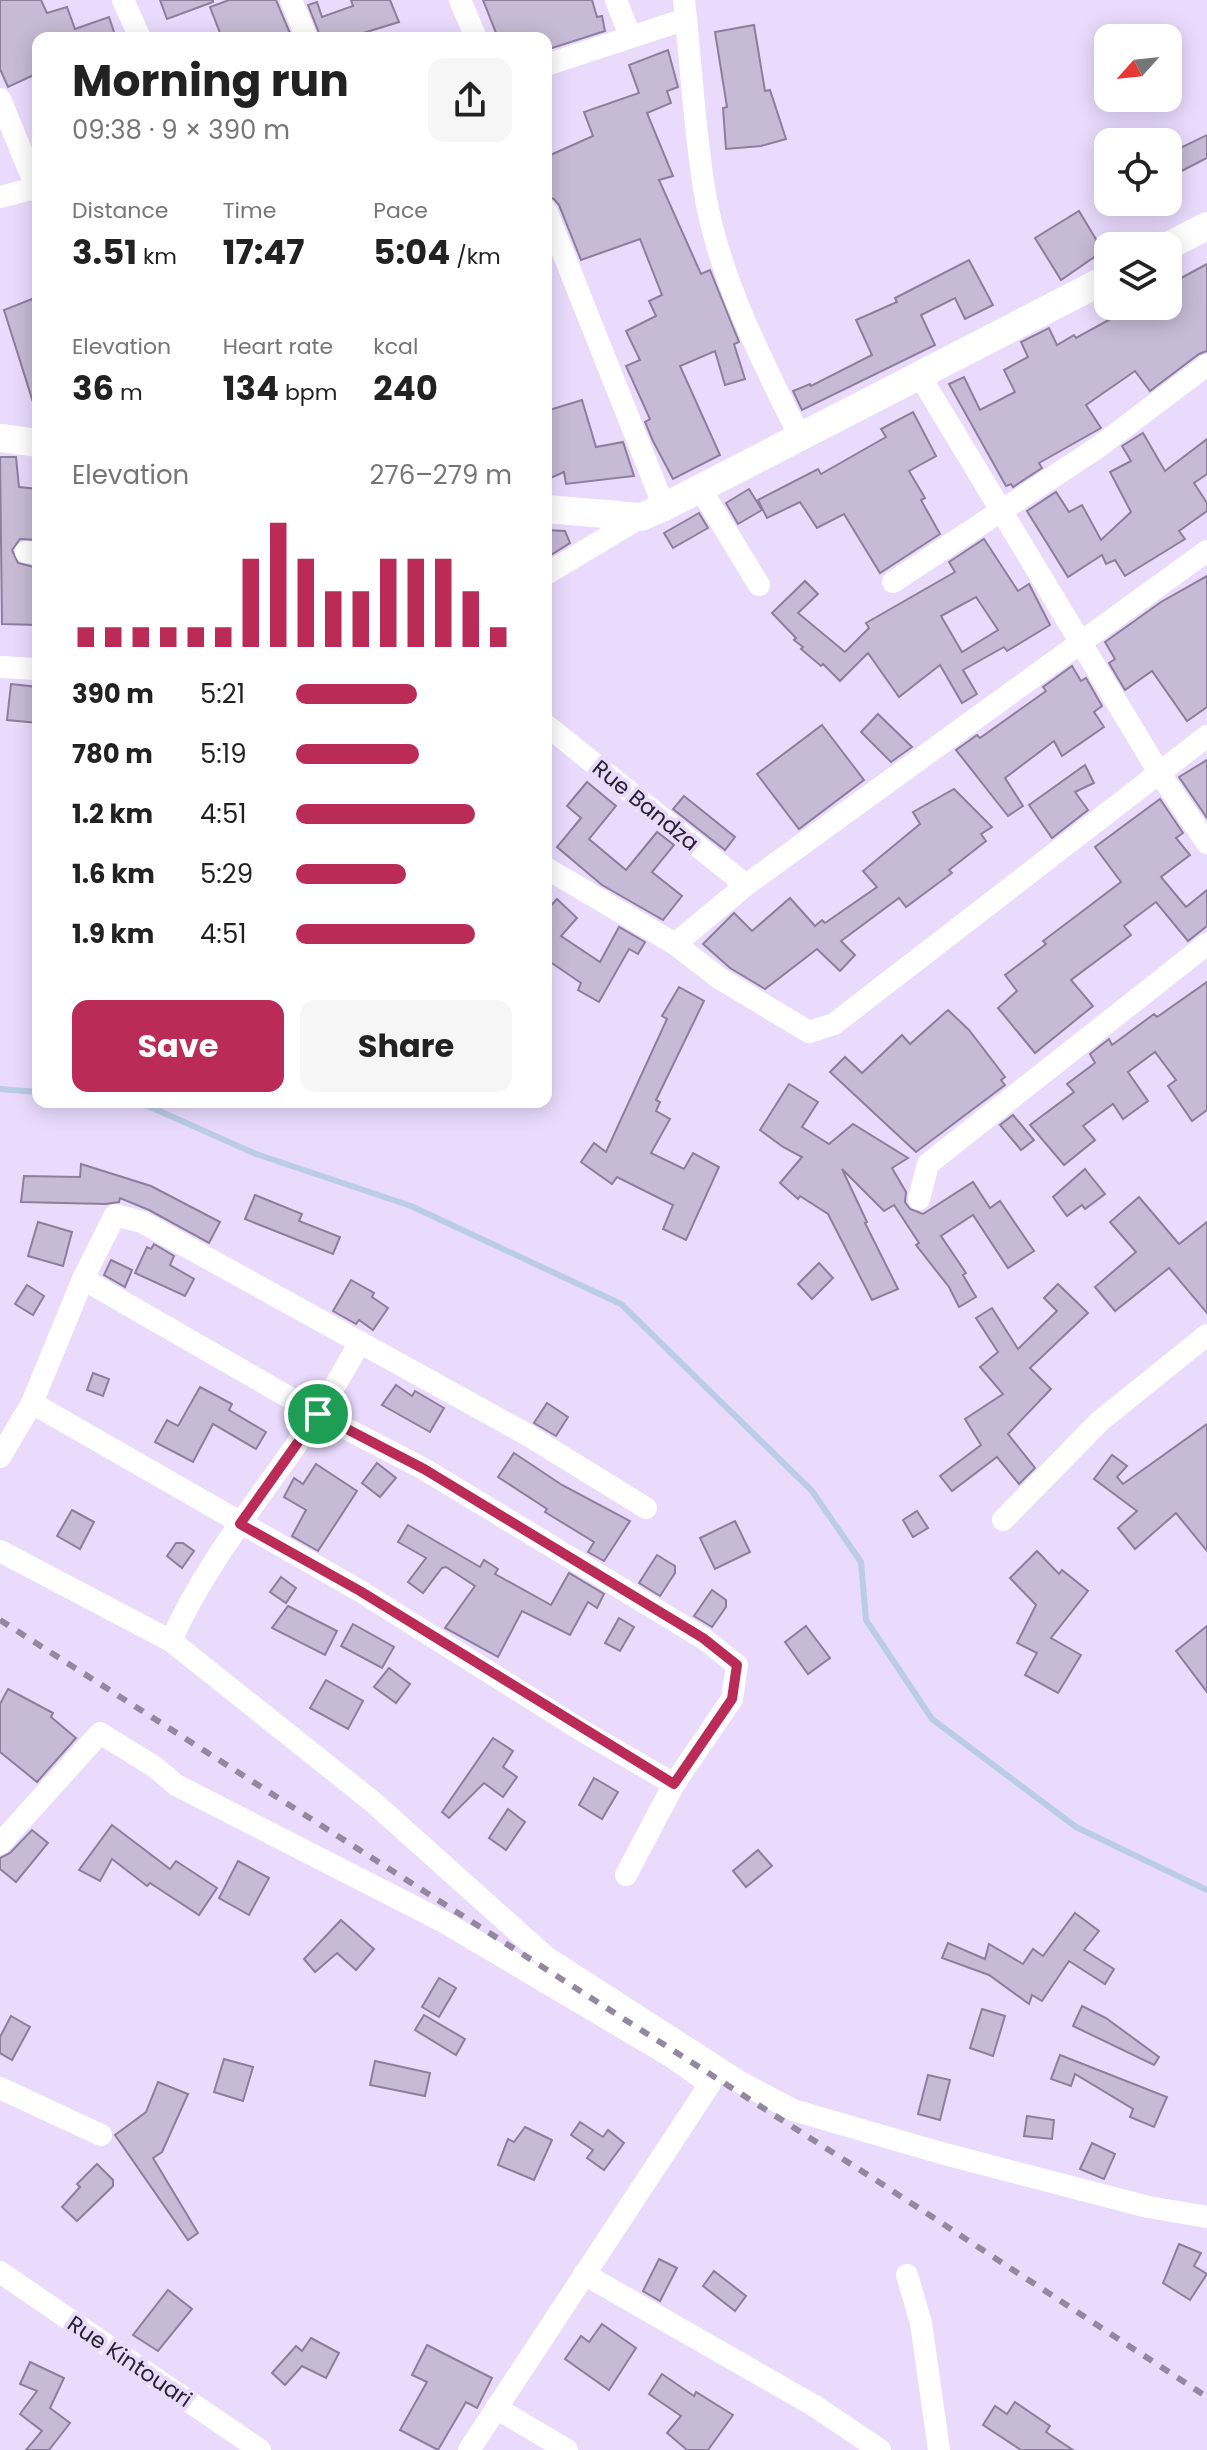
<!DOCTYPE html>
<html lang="en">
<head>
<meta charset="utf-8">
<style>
	:root { --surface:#fff; --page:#f6f6f6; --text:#222; --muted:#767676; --accent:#ba2b58 }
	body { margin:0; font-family:Poppins,sans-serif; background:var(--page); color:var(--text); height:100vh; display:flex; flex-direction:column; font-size:30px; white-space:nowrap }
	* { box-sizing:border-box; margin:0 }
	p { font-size:26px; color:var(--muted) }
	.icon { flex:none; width:44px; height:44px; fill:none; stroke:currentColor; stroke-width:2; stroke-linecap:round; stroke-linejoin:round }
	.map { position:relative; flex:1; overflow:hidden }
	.details { position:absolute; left:32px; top:32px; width:520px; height:1076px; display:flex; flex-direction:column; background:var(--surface); border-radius:16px; box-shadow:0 4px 20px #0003 }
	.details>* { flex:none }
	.needle { width:52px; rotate:243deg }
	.fabs { position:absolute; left:1094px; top:24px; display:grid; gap:16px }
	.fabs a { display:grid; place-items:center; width:88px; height:88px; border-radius:16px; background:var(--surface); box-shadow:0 4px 20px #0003; font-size:40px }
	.pin { position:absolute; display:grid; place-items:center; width:68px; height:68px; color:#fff; margin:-34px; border:4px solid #fff; border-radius:50%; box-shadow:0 2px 8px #0007 }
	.round { display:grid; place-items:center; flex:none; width:84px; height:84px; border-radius:16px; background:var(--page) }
	.overview { display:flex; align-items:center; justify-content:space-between; height:136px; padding:0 40px }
	h1 { font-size:44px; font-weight:700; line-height:60px }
	.figures { display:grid; grid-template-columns:repeat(3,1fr); gap:12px; height:136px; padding:8px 40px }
	.figures div { display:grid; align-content:center }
	.figures b { font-size:34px; font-weight:700 }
	.figures small { font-size:22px; font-weight:400 }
	.figures p { font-size:22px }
	.chart { height:224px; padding:16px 40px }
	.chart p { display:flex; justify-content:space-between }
	.chart svg { width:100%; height:144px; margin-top:8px; stroke:var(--accent); stroke-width:6 }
	.primary-button { display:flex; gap:16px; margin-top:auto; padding:16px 40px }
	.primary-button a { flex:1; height:92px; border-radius:16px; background:var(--accent); color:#fff; font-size:32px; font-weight:700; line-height:92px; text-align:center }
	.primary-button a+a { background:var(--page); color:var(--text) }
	ul { padding:0 40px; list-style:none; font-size:26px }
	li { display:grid; grid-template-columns:128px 96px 1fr; align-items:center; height:60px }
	li i { height:20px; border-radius:10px; background:var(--accent) }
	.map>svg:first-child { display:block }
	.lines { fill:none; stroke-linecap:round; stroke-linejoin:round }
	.stream { stroke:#bacce6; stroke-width:6 }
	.building { fill:#c7bad6; stroke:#8d7e9d; stroke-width:2; fill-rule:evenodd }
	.minor { stroke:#fff; stroke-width:22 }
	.tertiary { stroke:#fff; stroke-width:28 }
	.rail { stroke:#9388a0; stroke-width:6; stroke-dasharray:10 10; stroke-linecap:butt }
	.route-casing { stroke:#fff; stroke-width:16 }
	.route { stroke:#ba2b58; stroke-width:10 }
	.labels { text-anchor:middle; stroke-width:8; stroke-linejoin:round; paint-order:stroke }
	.street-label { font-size:22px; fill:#292330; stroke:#eadbfd }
</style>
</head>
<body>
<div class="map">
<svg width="1207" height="2450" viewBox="0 0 1207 2450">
	<rect width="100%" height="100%" fill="#eadbfd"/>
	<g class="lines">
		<g class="stream">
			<polyline points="0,1089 38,1092"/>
			<polyline points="139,1102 256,1154 411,1206 621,1304 812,1491 861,1562 866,1620 932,1719 1076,1827 1207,1890"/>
		</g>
	</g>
	<g class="building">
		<polygon points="0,0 41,0 47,13 67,7 75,29 109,17 116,38 38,38 38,73 8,87 0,69"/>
		<polygon points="160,0 213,0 213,2 167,19"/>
		<polygon points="229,0 276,0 292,38 222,38 210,7"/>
		<polygon points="351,0 390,0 399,22 347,38 321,38 308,5 317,2 322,17 353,6"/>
		<polygon points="483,0 592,0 597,17 602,16 605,31 546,50 546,38 498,38"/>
		<polygon points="754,25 765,91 770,90 786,139 761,146 726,149 723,108 727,107 715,32"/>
		<polygon points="668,50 678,87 667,91 671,103 647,113 673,176 659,180 701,274 710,270 739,342 734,344 745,379 725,385 715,351 680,366 720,455 673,479 653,441 645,422 650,419 626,366 640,360 626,331 656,316 649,301 662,295 640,239 581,260 559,205 554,199 546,196 546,157 593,136 584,112 639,93 629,65"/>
		<polygon points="1207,135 1207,158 1168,178 1168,154"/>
		<polygon points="1079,211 1103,251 1061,280 1035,238"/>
		<polygon points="969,260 993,305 965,319 955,298 921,315 935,345 802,410 793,391 810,384 811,386 872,355 856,320 897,302 895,298"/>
		<polygon points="1207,264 1207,351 1199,354 1150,391 1135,371 1086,405 1101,428 1039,463 1042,468 1013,487 1011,484 1006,486 949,384 964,377 980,410 1015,392 1004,370 1028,357 1021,342 1049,328 1057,345 1074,335 1076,338 1116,316 1110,306 1168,306 1168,285"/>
		<polygon points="32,299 34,302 38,301 38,401 33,402 4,310"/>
		<polygon points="582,400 596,447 623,442 634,476 566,484 564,472 546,480 546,411"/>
		<polygon points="913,412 936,456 909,471 925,498 921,500 940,534 880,573 844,514 817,528 800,502 767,518 758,500 818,469 821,474 886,437 881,429"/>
		<polygon points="1143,433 1165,471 1207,439 1207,474 1194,483 1207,503 1207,511 1179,531 1185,539 1125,576 1115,560 1106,564 1102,555 1068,577 1027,511 1056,492 1069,512 1082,505 1101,540 1131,512 1110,472 1131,461 1122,446"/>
		<polygon points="0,457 16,457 19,487 38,489 38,540 20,539 12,550 18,563 38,568 38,625 2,624"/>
		<polygon points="749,489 762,510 738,524 726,503"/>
		<polygon points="699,513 708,528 673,548 664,533"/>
		<polygon points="546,530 565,531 570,543 546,558"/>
		<path d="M984 539 1018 591 1029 584 1050 625 1007 651 1004 647 963 670 977 694 962 703 940 665 899 697 868 653 840 681 823 664 821 666 801 649 803 647 794 640 796 638 772 613 805 581 818 594 798 613 845 652 869 628 866 623 955 572 949 562ZM976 597 998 630 962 652 941 616Z"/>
		<polygon points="1207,576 1207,707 1187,721 1152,671 1125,690 1109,663 1115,659 1105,642 1161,602"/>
		<polygon points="1072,666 1081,681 1086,678 1102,706 1094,712 1104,727 1062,756 1054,741 1005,778 1023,806 1008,816 956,750 977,735 980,738 1046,691 1043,687"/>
		<polygon points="11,684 38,687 38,723 7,720"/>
		<polygon points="878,714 912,747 891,762 861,732"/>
		<polygon points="822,725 864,780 799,829 757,774"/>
		<polygon points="1207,760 1207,818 1179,777"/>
		<polygon points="1085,765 1094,783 1075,792 1088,810 1052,838 1029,805"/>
		<polygon points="587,782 616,806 589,839 626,870 657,832 674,845 652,872 682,896 663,920 602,885 557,847 581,818 567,806"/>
		<polygon points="954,789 992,827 981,834 986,841 949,870 952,873 906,907 899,898 841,941 855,955 840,971 817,949 765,989 730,968 703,944 734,913 752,931 790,898 815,926 822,920 825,923 877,887 863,871 920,824 913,812"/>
		<polygon points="684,796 735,837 725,850 673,809"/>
		<polygon points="1160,799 1183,833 1176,838 1190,855 1161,877 1186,907 1207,890 1207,926 1188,941 1156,902 1124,926 1131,935 1071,980 1093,1006 1035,1053 998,1008 1017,991 1005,975 1046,944 1043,941 1121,882 1095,847"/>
		<polygon points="557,899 577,918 561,936 600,962 619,927 645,942 638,954 629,949 599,1002 578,990 581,983 546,959 546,911"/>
		<polygon points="1207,982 1207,1110 1192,1121 1168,1086 1176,1080 1155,1052 1128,1072 1148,1101 1123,1119 1113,1104 1083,1126 1095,1140 1064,1165 1030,1125 1074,1092 1067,1084 1095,1063 1090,1054 1109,1039 1112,1045 1154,1014 1157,1017"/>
		<polygon points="679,987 704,1001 656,1100 660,1102 656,1111 670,1119 651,1153 684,1169 693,1153 719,1167 686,1240 663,1229 673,1205 617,1177 612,1184 581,1162 594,1143 606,1152 667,1019 662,1016"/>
		<polygon points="948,1010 969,1030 1005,1077 1001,1080 1005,1085 916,1152 830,1072 845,1057 862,1073 902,1035 910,1044"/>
		<polygon points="789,1084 818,1102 802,1127 829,1144 853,1124 908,1158 892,1168 906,1192 905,1202 910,1209 923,1214 973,1182 990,1208 1000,1201 1034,1251 1008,1268 973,1215 941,1236 966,1273 963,1275 976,1297 959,1307 949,1287 916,1245 919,1243 894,1205 884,1211 842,1169 867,1222 865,1223 898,1289 872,1300 828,1214 800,1196 798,1199 780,1183 802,1157 783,1147 760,1130"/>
		<polygon points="1013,1115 1034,1140 1021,1150 1000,1125"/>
		<polygon points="81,1164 151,1186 220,1222 209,1243 149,1210 120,1198 119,1202 106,1204 21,1202 24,1176 80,1177"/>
		<polygon points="1085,1169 1105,1194 1085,1209 1082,1205 1067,1216 1053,1197"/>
		<polygon points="255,1195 302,1214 299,1221 340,1237 333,1254 245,1219"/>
		<polygon points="1139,1197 1179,1244 1207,1222 1207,1313 1169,1268 1115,1311 1095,1287 1136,1252 1110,1222"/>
		<polygon points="38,1222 72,1232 63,1266 28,1256"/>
		<polygon points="154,1244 174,1256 170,1265 194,1279 185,1296 135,1273 147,1247 151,1249"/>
		<polygon points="111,1260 132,1270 125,1287 104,1275"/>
		<polygon points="819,1263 833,1278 812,1299 798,1284"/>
		<polygon points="351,1280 374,1293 372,1297 388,1308 373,1330 359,1320 356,1324 333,1311"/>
		<polygon points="1058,1284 1088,1313 1030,1368 1051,1389 1008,1434 1035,1468 1019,1484 997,1457 952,1491 940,1476 981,1445 965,1419 1003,1394 980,1367 998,1352 976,1318 992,1308 1018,1349 1057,1311 1044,1298"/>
		<polygon points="27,1285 44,1296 33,1315 15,1304"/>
		<polygon points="93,1373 109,1379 103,1396 87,1390"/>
		<polygon points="396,1385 412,1396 415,1391 444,1408 430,1432 382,1405"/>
		<polygon points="200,1387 232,1404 229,1410 266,1432 256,1449 213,1424 193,1462 155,1442 167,1420 178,1426"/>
		<polygon points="547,1403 568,1417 556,1436 534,1423"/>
		<polygon points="1207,1424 1207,1551 1176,1513 1135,1549 1118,1528 1137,1511 1094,1479 1112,1455 1127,1466 1117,1477 1123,1484"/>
		<polygon points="514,1453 562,1485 630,1521 604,1561 588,1552 594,1542 545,1512 547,1509 498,1477"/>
		<polygon points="377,1463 396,1478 380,1497 362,1483"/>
		<polygon points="316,1464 357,1491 318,1551 292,1536 306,1510 284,1497 294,1478 303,1484"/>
		<polygon points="72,1510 94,1522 80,1549 57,1536"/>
		<polygon points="917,1511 928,1528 913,1537 903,1520"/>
		<polygon points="735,1521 750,1552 715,1569 700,1538"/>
		<polygon points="408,1525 480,1567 484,1560 498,1569 495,1574 551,1605 569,1573 604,1594 597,1608 588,1602 570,1635 522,1611 498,1657 445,1628 475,1586 446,1567 442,1568 423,1593 408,1582 426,1558 398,1542"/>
		<polygon points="176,1543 183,1543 194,1551 182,1568 167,1556"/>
		<polygon points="1037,1551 1059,1574 1062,1570 1088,1591 1051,1638 1081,1655 1058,1693 1025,1675 1037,1653 1017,1643 1036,1605 1010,1578"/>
		<polygon points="657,1555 675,1566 675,1573 660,1596 639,1583"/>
		<polygon points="281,1577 296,1588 286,1603 270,1592"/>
		<polygon points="712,1590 726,1600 726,1607 712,1627 694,1616"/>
		<polygon points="288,1606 337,1631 325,1655 272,1628"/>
		<polygon points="619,1618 634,1627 620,1651 605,1643"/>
		<polygon points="353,1624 394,1647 382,1668 341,1646"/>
		<polygon points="806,1626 830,1658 808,1674 785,1642"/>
		<polygon points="1207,1626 1207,1692 1176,1651"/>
		<polygon points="389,1668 410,1684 396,1703 374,1687"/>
		<polygon points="326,1680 363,1701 348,1729 310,1708"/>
		<polygon points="8,1689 53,1713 51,1717 76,1738 37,1782 0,1752 0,1704"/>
		<polygon points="493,1738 513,1751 503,1767 517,1777 503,1797 484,1783 449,1818 442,1812"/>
		<polygon points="594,1778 618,1792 602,1819 579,1805"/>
		<polygon points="508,1809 525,1822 506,1850 489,1838"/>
		<polygon points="112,1825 170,1869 176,1861 217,1888 199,1915 150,1883 147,1886 112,1859 100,1881 79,1870"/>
		<polygon points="32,1830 48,1843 16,1882 0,1869 0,1858 10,1853"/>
		<polygon points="758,1850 772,1866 746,1887 733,1871"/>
		<polygon points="238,1861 269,1878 249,1915 219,1898"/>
		<polygon points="1075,1913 1099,1931 1084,1950 1114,1969 1105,1984 1069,1961 1042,2001 1032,1995 1029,2004 989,1975 942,1958 948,1943 985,1959 989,1944 1023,1964 1033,1949 1043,1956"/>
		<polygon points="341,1920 374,1949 356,1970 337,1953 315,1972 304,1959"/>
		<polygon points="439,1978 456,1988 439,2017 422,2007"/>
		<polygon points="1082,2006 1106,2018 1159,2057 1154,2065 1073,2026"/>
		<polygon points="982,2009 1005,2016 993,2056 970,2048"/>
		<polygon points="424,2015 465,2039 456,2055 415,2030"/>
		<polygon points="11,2016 30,2027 12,2060 0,2053 0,2037"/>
		<polygon points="1060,2055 1167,2097 1154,2127 1130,2117 1133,2109 1075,2074 1071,2086 1051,2079"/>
		<polygon points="224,2059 253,2067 243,2101 214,2092"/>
		<polygon points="375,2061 430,2073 425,2096 370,2085"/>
		<polygon points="928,2075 950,2080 940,2120 918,2114"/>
		<polygon points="158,2082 188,2094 162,2152 153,2158 198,2233 188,2240 115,2135 146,2112"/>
		<polygon points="1027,2116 1054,2120 1052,2139 1024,2136"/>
		<polygon points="580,2122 603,2137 608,2130 624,2143 604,2170 587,2158 593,2150 571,2135"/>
		<polygon points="525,2127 552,2140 534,2180 498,2165 508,2139 514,2142"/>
		<polygon points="1092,2143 1115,2154 1104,2179 1080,2169"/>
		<polygon points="97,2164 113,2180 113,2186 77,2221 62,2207 80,2187 77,2184"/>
		<polygon points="1179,2244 1201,2253 1194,2266 1207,2274 1190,2300 1163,2283"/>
		<polygon points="659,2259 677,2268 660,2301 643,2291"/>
		<polygon points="714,2271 746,2296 735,2311 703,2286"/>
		<polygon points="168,2290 192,2309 158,2351 133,2335"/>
		<polygon points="602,2324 636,2348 609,2390 565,2359 581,2336 589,2342"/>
		<polygon points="311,2338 339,2353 326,2378 302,2366 285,2385 272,2373 296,2346 302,2351"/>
		<polygon points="427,2345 492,2378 477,2408 466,2402 438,2450 400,2430 427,2382 412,2375"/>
		<polygon points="30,2362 64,2378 50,2408 70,2423 49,2450 26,2450 42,2431 20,2414 37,2391 20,2384"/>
		<polygon points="662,2374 694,2396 696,2392 733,2415 708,2450 687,2450 667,2433 681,2416 649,2394"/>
		<polygon points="1015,2402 1050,2426 1046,2432 1073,2450 1021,2450 983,2425 995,2406 1007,2414"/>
	</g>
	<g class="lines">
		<g class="minor">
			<polyline points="123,0 140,38"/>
			<polyline points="291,0 307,38"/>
			<polyline points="460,0 476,38"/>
			<polyline points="616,0 630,36"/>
			<path d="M684 0C691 62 694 126 704 188 718 277 761 358 800 437"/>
			<polyline points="546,65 686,19"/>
			<polyline points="0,99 38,192"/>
			<polyline points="0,197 38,187"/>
			<polyline points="546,210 664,507"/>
			<polyline points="920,376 1160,774 1207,843"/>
			<polyline points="700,488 759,585"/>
			<polyline points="26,552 38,554"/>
			<polyline points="546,574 641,517"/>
			<polyline points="893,582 1097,448 1207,365"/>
			<polyline points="0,667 38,669"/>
			<polyline points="546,725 746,885"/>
			<polyline points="546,868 675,944 719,978 809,1032 834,1024 1207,736"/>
			<polyline points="675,944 746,885 1207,551"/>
			<polyline points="919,1199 928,1164 1207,944"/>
			<polyline points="83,1279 318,1414 424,1469 703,1638 737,1665 732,1699 674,1784 626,1875"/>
			<polyline points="32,1403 360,1591 581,1730 674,1784"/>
			<polyline points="0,1457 32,1403 83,1279 115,1215 142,1222 526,1434 646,1508"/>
			<polyline points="1003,1520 1100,1421 1207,1335"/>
			<polyline points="0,1551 171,1641 373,1802 546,1957 740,2082 793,2110 941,2153 1148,2207 1207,2217"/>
			<path d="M171 1641C207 1559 267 1490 316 1416 332 1392 346 1367 360 1342"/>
			<polyline points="0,1844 100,1733 155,1767 176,1785 444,1922 672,2057 710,2084 469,2450"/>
			<polyline points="0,2088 101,2135"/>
			<polyline points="0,2272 260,2450"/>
			<polyline points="584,2274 813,2405 880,2450"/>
			<polyline points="907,2275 921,2323 939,2450"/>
			<polyline points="496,2408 567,2450"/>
		</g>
		<g class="tertiary">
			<polyline points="1168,246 1207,226"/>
			<polyline points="0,438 38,443"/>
			<polyline points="546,509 641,517 664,507 1108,278"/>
		</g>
		<polyline class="rail" points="0,1620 882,2184 1207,2397"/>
	</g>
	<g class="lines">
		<defs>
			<polygon id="route" points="318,1414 424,1469 703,1638 737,1665 732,1699 674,1784 360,1591 240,1524"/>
		</defs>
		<use href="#route" class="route-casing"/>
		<use href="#route" class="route"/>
	</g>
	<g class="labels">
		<g class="street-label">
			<text transform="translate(646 805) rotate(39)" y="8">Rue Bandza</text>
			<text transform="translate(130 2361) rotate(34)" y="8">Rue Kintouari</text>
		</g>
	</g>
</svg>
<div class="fabs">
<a><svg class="needle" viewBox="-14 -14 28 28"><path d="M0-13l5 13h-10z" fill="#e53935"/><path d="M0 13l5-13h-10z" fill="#767676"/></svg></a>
<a><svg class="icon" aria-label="locate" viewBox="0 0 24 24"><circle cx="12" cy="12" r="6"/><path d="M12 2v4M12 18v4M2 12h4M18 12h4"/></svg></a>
<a><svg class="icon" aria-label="layers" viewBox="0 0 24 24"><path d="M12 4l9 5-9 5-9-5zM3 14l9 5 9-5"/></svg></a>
</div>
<div class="pin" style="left:318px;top:1414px;background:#1e9e55"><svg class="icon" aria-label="arrive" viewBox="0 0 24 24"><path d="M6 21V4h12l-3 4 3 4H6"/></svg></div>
<section class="details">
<div class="overview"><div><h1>Morning run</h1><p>09:38 · 9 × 390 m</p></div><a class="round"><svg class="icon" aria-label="share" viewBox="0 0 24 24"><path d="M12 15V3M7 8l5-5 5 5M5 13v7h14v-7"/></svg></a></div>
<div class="figures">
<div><p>Distance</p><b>3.51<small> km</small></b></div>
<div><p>Time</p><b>17:47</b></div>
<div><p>Pace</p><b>5:04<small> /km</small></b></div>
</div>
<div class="figures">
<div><p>Elevation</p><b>36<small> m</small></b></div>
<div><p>Heart rate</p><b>134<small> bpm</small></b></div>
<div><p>kcal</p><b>240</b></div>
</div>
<div class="chart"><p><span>Elevation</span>276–279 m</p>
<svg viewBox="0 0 160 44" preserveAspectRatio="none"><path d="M5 44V38M15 44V38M25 44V38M35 44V38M45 44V38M55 44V38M65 44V17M75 44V6M85 44V17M95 44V27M105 44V27M115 44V17M125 44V17M135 44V17M145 44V27M155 44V38"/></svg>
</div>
<ul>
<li><b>390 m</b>5:21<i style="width:56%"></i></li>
<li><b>780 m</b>5:19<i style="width:57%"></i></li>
<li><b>1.2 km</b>4:51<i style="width:83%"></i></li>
<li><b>1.6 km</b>5:29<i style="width:51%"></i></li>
<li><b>1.9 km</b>4:51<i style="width:83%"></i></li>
</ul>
<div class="primary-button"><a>Save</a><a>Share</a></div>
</section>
</div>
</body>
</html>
